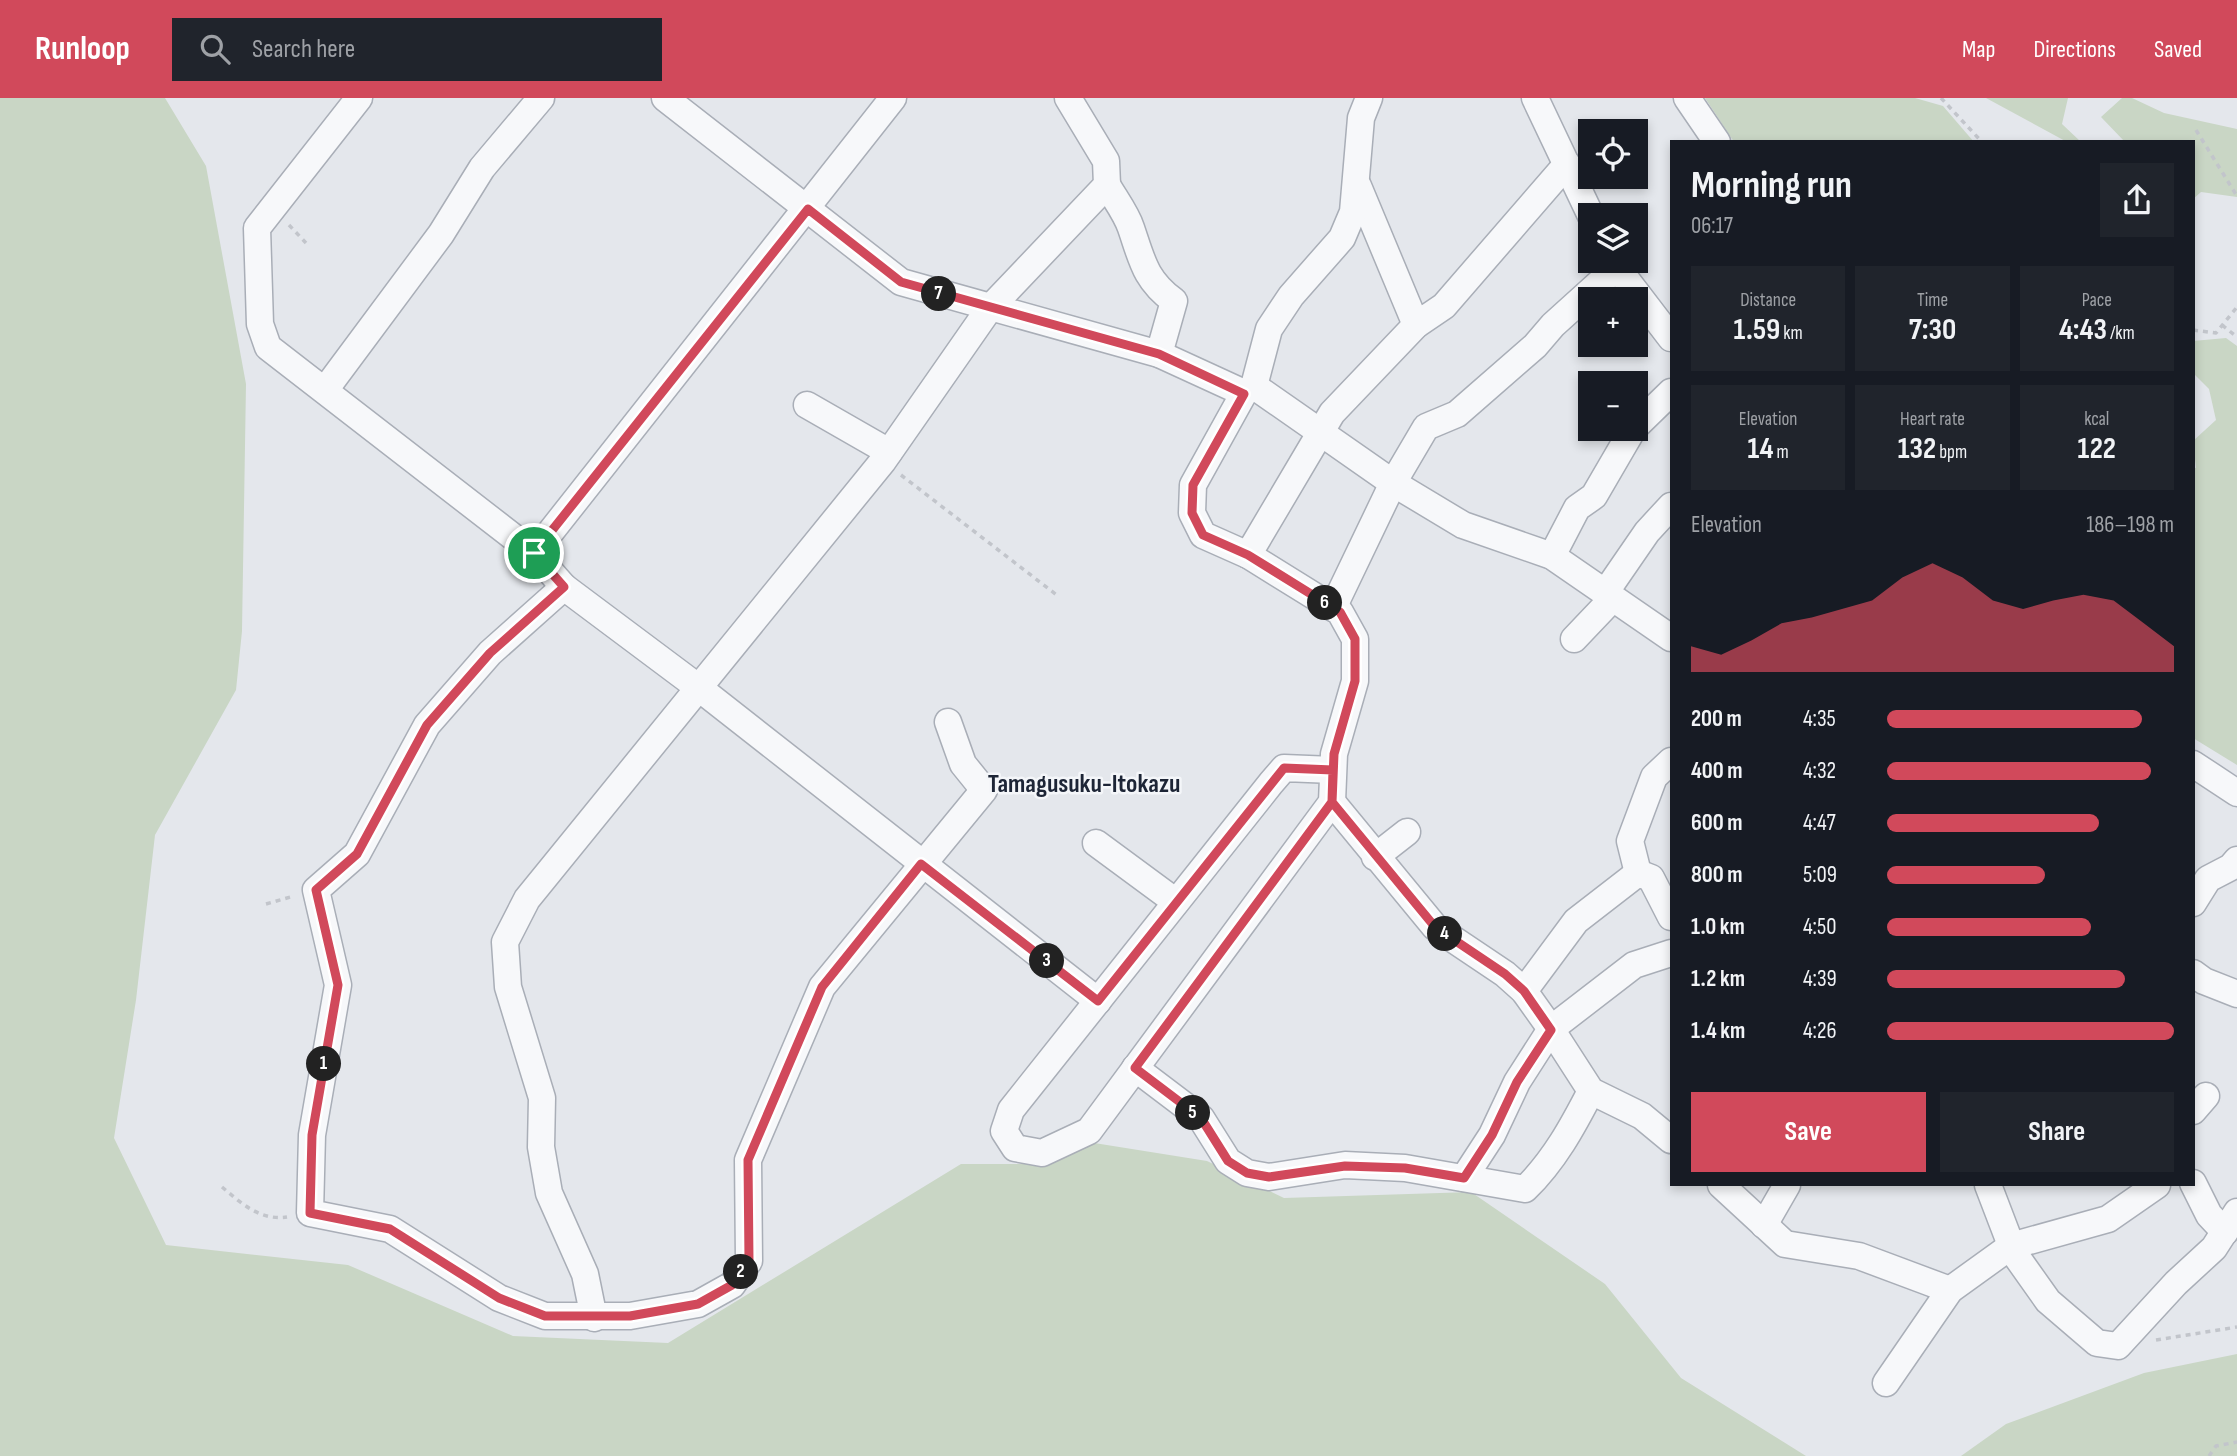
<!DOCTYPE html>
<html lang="en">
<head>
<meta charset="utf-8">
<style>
	:root { --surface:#171b24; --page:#20242c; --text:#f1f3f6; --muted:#9ea1a6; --accent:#d1495b }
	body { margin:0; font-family:"Sofia Sans Condensed",sans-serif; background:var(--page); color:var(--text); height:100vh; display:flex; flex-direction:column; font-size:26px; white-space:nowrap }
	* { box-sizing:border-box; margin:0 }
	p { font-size:23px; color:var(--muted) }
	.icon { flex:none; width:38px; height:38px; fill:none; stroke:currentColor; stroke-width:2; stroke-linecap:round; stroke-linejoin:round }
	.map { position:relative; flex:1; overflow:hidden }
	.panel { position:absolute; left:1670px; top:42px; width:525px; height:1046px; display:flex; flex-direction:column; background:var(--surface); border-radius:0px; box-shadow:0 4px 10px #0003 }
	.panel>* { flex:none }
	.buttons { position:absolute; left:1578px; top:21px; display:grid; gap:14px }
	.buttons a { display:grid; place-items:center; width:70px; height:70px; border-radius:0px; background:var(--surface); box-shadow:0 4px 10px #0003; font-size:35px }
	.pin { position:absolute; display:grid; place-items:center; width:60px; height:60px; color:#fff; margin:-30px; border:4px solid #fff; border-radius:50%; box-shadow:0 2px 7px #0007 }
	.km { position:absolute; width:35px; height:35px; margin:-18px; border-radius:50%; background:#222; color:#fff; font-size:19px; line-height:35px; text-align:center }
	.round { display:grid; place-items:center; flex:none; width:74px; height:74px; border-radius:0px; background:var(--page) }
	.headline { display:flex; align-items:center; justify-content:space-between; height:119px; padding:0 21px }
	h1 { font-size:38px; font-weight:700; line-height:52px }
	.figures { display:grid; grid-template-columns:repeat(3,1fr); gap:10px; height:119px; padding:7px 21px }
	.figures div { display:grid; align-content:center; border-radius:0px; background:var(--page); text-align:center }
	.figures b { font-size:30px; font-weight:700 }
	.figures small { font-size:19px; font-weight:400 }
	.figures p { font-size:19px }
	.chart { height:196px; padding:14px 21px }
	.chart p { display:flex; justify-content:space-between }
	.chart svg { width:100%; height:126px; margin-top:7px; fill:var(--accent); opacity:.7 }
	.primary-button { display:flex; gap:14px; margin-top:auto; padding:14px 21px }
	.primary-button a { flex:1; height:80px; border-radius:0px; background:var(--accent); color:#fff; font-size:28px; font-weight:700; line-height:80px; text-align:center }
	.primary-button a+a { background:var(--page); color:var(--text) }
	ul { padding:0 21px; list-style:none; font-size:23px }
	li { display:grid; grid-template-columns:112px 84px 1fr; align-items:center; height:52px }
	li i { height:18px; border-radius:9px; background:var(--accent) }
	header { display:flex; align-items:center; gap:42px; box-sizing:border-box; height:98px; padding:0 35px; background:var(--accent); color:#fff }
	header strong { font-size:33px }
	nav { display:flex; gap:38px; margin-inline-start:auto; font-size:24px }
	.search { width:490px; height:63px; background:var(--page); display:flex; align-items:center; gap:18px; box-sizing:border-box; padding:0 24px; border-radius:0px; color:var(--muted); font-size:26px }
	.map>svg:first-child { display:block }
	.green { fill:#c9d6c5 }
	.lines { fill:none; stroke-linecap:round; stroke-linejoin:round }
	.minor-casing { stroke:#a9aeb7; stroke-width:29 }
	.path { stroke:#c2c5cb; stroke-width:3.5; stroke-dasharray:5 5; stroke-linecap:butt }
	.minor { stroke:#f7f8fa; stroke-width:26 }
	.route-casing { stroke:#fff; stroke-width:14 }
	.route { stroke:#d1495b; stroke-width:9 }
	.labels { text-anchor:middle; stroke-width:5; stroke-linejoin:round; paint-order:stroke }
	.quarter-label { font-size:26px; font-weight:bold; fill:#1d2536; stroke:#f4f6f9 }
</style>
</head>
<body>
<header>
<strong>Runloop</strong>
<div class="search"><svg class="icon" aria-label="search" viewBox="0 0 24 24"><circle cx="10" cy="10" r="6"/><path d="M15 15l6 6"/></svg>Search here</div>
<nav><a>Map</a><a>Directions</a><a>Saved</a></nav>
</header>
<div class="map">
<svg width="2237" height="1358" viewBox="0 0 2237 1358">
	<rect width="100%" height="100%" fill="#e4e7ec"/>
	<g class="green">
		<polygon points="0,0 165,0 206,68 246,286 242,533 236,592 155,737 136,902 114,1040 166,1147 348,1167 513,1238 668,1245 961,1066 1047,1066 1088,1044 1207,1063 1284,1100 1471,1094 1605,1186 1681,1280 1806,1358 0,1358"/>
		<polygon points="1705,0 1915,0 1943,8 1974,44 1734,44"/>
		<polygon points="1986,0 2068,0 2062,26 2081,44 2067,44"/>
		<polygon points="2122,0 2132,0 2164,15 2237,31 2237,99 2201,94 2193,101 2193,44 2125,44 2101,19"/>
		<polygon points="2226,240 2237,248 2237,667 2193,640 2193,369 2196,370 2193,343 2216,322 2209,291 2193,275 2193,243"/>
		<polygon points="2237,1256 2237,1358 1961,1358 2006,1326 2144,1275"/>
	</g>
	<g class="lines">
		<defs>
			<g id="minor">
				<polyline points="359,0 257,130 260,226 268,249 534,455 564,489 699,590 1098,903"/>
				<polyline points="665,0 901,184 1159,256 1244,295"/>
				<polyline points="1535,0 1591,118"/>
				<polyline points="1687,0 1717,44"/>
				<path d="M1107 87C1115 101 1126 115 1131 130 1142 162 1145 182 1174 203L1159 256"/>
				<polyline points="1358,88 1416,227"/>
				<polyline points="1612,163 1671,240"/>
				<polyline points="1254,288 1393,385 1463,427 1552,458 1671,540"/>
				<polyline points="325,292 441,136 482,70 541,0"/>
				<polyline points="807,307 889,354"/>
				<polyline points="1636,328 1671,294"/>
				<polyline points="534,455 893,0"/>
				<polyline points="1248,457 1332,315 1416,227 1444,208 1567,66"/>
				<polyline points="1552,458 1577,410 1594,398 1633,331"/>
				<polyline points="564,489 490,555 427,627 357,756 316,792 338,887 312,1037 310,1115 390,1131 499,1200 545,1218 630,1218 698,1206 732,1187 749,1163 748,1062 822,889 984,692 963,666 948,624"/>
				<polyline points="1605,495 1647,434 1671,408"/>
				<polyline points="1333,510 1393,385 1426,329 1457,316 1535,248 1553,227 1615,171"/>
				<polyline points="1574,541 1613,500"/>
				<polyline points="2193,666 2237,695"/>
				<polyline points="1333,672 1284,670 1271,685 1011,1012 1004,1033 1015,1050 1042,1055 1089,1033 1332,704 1334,656 1355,583 1355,541 1340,514 1248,457 1203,437 1192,415 1193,387 1244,295 1254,288 1269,231 1291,198 1342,140 1353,114 1361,20 1369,0"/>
				<polyline points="1332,704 1435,829 1505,876 1524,893 1551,931 1634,867 1671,855"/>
				<polyline points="1096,745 1176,804"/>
				<polyline points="1375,759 1407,734"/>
				<polyline points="1638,775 1630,743 1654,679 1671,663"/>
				<polyline points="1638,775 1651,780 1671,819"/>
				<polyline points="2193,805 2208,781 2231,769 2237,762"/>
				<polyline points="2193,875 2204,883 2237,896"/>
				<polyline points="1524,893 1576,823 1638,775"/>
				<path d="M1135 970 1201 1020 1228 1063 1247 1075 1269 1079 1345 1067 1405 1070 1525 1091C1554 1063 1573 1028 1591 993"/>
				<polyline points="2193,1013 2206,998"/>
				<polyline points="1464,1080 1492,1037 1517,984 1551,931 1591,993 1642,1018 1671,1042"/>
				<polyline points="2193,1085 2209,1117 2225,1134"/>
				<polyline points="1721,1087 1785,1146 1859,1158 1950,1192"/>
				<polyline points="1988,1087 2014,1155 2048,1203 2097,1245 2118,1248 2176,1185 2214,1150 2237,1114"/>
				<polyline points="1764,1127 1787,1087"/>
				<polyline points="594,1220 585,1176 549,1095 541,1049 542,1000 508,889 505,844 527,801 883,363 989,211 1107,87 1106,63 1068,0"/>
				<polyline points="1886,1285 1950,1192 2011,1148 2108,1121 2157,1087"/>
			</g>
		</defs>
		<use href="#minor" class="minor-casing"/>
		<g class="path">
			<polyline points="1941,0 1982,44"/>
			<polyline points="2196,32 2237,98"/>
			<polyline points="289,127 306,145"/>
			<polyline points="2222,227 2237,239"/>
			<polyline points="2193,232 2216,235 2237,209"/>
			<polyline points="901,377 1058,498"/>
			<polyline points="266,806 294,798"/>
			<path d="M222 1089C241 1105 260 1123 287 1119"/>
			<polyline points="2156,1242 2237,1229"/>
			<polyline points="2209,1358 2216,1348 2237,1344"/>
		</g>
		<use href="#minor" class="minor"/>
	</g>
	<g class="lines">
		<defs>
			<polyline id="route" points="534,455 564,489 490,555 427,627 357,756 316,792 338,887 312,1037 310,1115 390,1131 499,1200 545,1218 630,1218 698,1206 732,1187 749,1163 748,1062 822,889 921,766 1098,903 1284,670 1333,672 1332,704 1435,829 1505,876 1524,893 1551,932 1517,984 1492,1037 1464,1080 1405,1070 1345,1068 1269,1079 1247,1075 1228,1063 1201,1020 1135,970 1332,704 1334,656 1355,583 1355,541 1340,514 1248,457 1203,437 1192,415 1193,387 1244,296 1159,256 901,184 808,111 534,455"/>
		</defs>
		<use href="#route" class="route-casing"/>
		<use href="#route" class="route"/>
	</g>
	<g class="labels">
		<g class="quarter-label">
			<text x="1084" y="694">Tamagusuku-Itokazu</text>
		</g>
	</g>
</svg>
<div class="buttons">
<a><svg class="icon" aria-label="locate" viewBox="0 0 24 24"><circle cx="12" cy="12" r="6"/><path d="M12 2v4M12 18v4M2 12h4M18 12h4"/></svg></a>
<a><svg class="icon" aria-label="layers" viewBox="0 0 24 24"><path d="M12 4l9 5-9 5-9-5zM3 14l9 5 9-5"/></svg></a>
<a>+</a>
<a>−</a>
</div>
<div class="pin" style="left:534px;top:455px;background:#1e9e55"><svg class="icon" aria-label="arrive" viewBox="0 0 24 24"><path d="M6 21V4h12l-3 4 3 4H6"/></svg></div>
<b class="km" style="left:324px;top:966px">1</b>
<b class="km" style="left:741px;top:1174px">2</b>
<b class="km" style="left:1047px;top:863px">3</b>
<b class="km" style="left:1445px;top:836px">4</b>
<b class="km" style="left:1193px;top:1015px">5</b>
<b class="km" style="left:1325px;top:505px">6</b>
<b class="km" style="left:939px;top:196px">7</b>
<section class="panel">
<div class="headline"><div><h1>Morning run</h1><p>06:17</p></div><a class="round"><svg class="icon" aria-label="share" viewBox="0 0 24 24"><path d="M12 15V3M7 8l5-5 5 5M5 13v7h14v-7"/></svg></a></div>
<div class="figures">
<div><p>Distance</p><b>1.59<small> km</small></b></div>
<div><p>Time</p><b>7:30</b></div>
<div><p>Pace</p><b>4:43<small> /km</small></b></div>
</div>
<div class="figures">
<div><p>Elevation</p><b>14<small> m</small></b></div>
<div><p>Heart rate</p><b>132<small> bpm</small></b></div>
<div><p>kcal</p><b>122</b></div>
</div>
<div class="chart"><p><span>Elevation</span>186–198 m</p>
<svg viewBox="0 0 160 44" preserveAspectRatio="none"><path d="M0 44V35L10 38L20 33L30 27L40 25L50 22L60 19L70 11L80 6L90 11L100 19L110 22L120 19L130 17L140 19L150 27L160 35V44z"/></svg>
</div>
<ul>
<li><b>200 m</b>4:35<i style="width:89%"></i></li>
<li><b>400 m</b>4:32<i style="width:92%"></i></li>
<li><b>600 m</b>4:47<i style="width:74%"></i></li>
<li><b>800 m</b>5:09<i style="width:55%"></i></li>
<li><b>1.0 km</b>4:50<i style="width:71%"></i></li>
<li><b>1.2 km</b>4:39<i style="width:83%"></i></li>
<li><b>1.4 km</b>4:26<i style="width:100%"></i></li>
</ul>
<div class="primary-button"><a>Save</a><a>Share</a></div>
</section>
</div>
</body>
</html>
